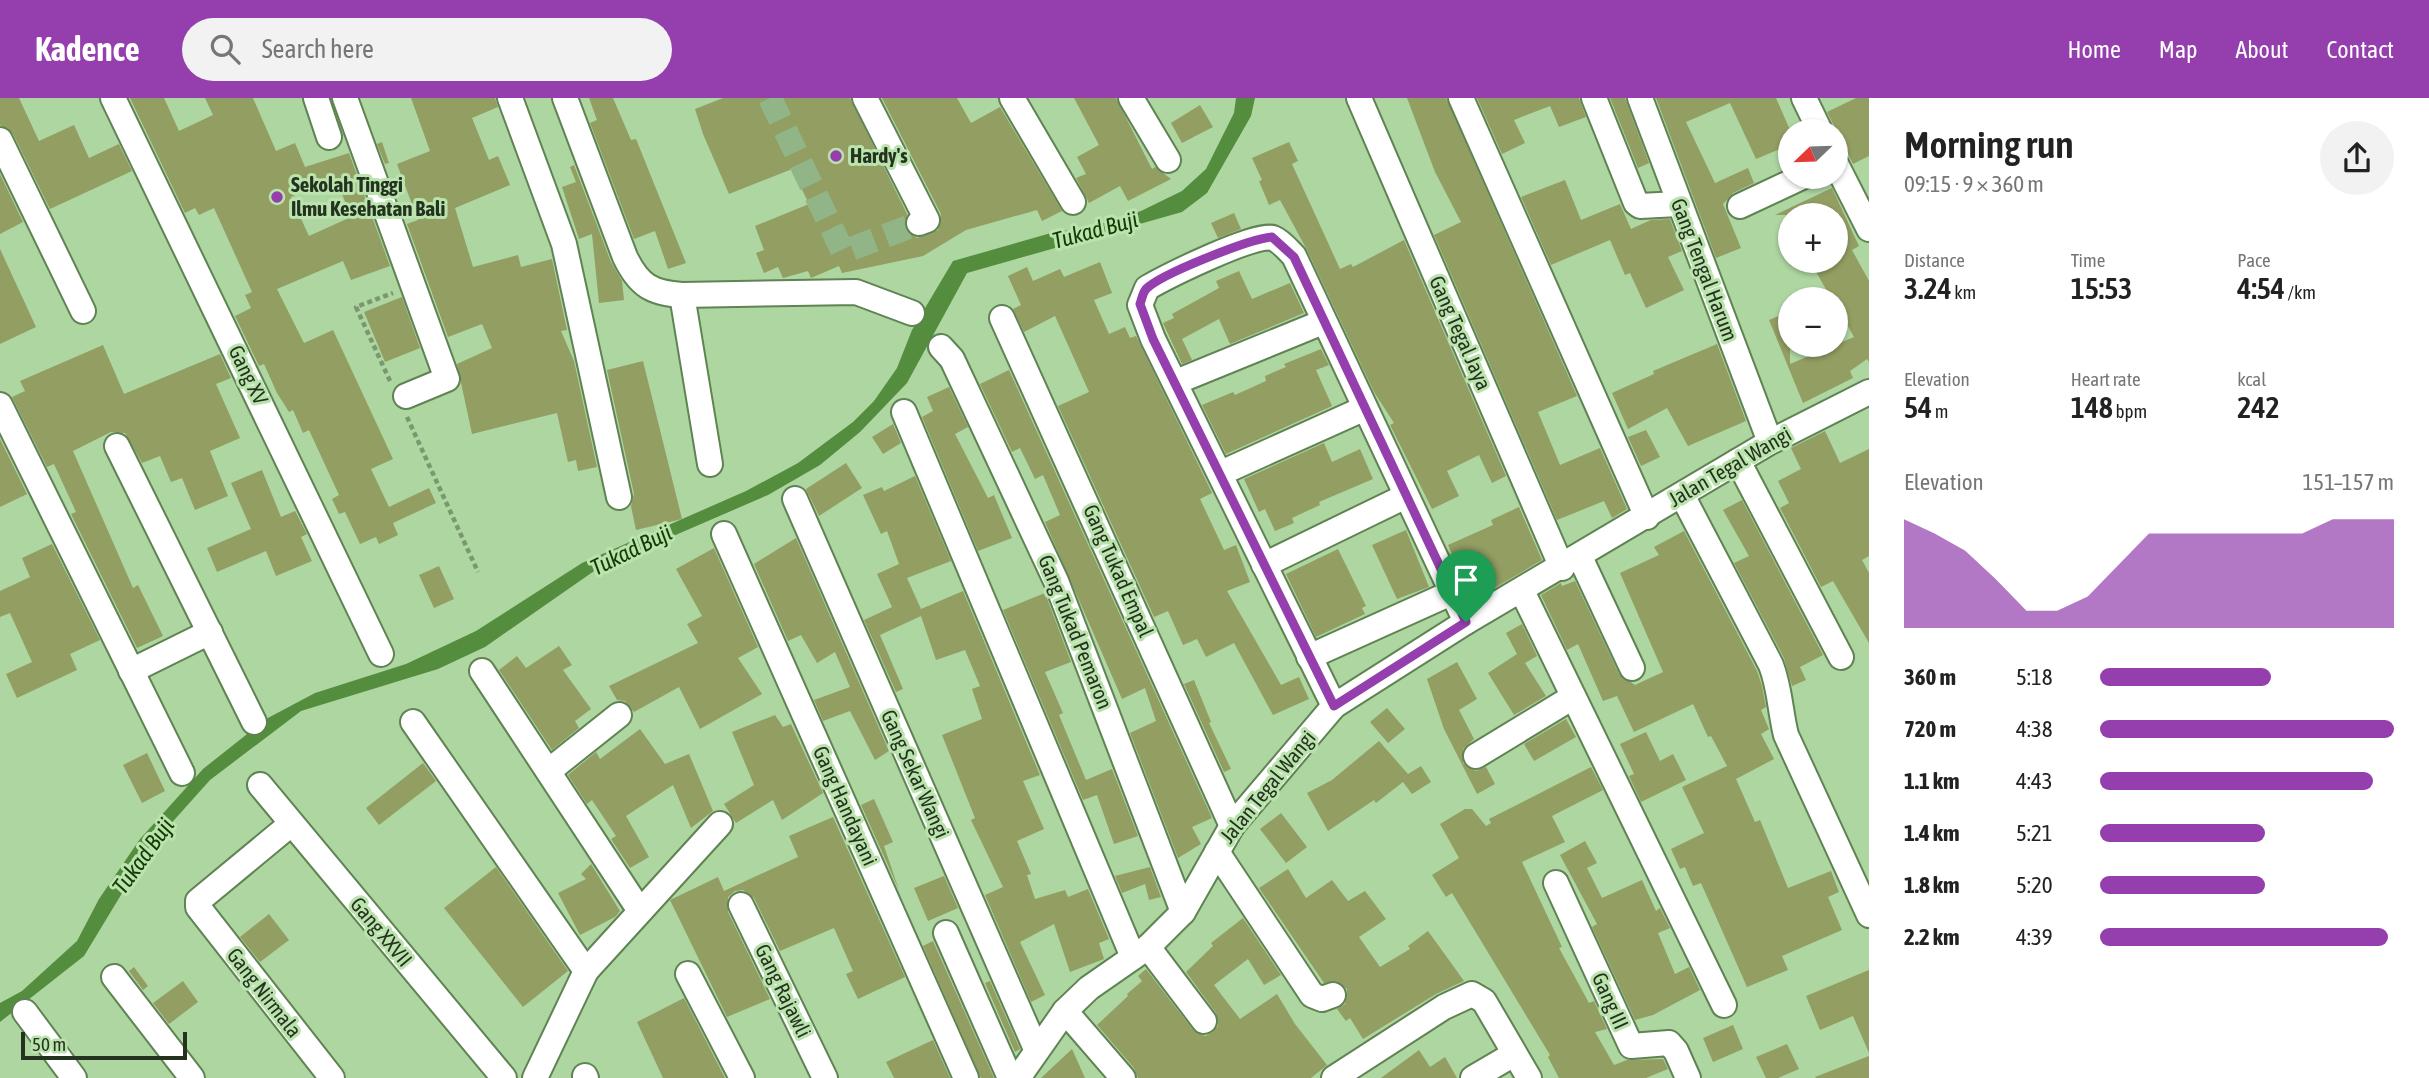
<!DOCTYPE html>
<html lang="en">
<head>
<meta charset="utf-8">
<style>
	:root { --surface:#fff; --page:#f2f2f2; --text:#222; --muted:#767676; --accent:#943fad }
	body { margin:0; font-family:"Asap Condensed",sans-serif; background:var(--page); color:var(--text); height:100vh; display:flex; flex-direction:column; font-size:26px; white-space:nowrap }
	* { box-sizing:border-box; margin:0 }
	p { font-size:23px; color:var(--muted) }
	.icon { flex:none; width:38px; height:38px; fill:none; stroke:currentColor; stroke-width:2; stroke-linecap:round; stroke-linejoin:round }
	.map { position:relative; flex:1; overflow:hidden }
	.side { display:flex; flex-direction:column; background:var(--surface); width:560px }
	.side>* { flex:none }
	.needle { width:46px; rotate:247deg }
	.tools { position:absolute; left:1778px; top:21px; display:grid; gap:14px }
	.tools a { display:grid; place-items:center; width:70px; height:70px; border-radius:50%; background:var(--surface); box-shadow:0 2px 5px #0004; font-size:35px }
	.scale { position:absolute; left:21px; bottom:18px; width:166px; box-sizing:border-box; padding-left:7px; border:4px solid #24331f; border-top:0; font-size:19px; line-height:24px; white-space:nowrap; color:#24331f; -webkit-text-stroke:5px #bbe3ad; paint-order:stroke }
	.pin { position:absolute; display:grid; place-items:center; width:60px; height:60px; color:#fff; margin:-72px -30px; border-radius:50% 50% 50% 0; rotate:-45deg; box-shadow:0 0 7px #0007 }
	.pin .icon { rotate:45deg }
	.round { display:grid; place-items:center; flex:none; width:74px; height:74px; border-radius:37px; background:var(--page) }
	.head { display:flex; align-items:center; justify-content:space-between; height:119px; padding:0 35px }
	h1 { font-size:38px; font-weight:600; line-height:52px }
	.metrics { display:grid; grid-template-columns:repeat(3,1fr); gap:10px; height:119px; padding:7px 35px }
	.metrics div { display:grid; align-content:center }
	.metrics b { font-size:30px; font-weight:600 }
	.metrics small { font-size:19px; font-weight:400 }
	.metrics p { font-size:19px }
	.chart { height:196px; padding:14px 35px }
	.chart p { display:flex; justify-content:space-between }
	.chart svg { width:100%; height:126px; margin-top:7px; fill:var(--accent); opacity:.7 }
	ul { padding:0 35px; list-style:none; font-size:23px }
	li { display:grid; grid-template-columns:112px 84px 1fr; align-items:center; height:52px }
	li i { height:18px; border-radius:9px; background:var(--accent) }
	header { display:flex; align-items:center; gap:42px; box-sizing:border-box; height:98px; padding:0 35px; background:var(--accent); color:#fff }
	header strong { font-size:33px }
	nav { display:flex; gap:38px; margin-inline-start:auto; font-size:24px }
	.search { width:490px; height:63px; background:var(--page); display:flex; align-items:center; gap:18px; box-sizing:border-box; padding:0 24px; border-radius:38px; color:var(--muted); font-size:26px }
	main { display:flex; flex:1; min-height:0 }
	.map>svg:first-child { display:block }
	.water { fill:#538d3d }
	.building { fill:#929e62; fill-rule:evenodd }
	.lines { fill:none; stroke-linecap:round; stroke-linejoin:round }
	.minor-tunnel { stroke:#92b587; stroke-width:24; stroke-dasharray:24 12; stroke-linecap:butt }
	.minor-casing { stroke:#5f8352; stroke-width:28 }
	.path { stroke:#7a9870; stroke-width:4.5; stroke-dasharray:5 3.5; stroke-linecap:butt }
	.minor { stroke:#fff; stroke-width:24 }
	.route-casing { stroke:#fff; stroke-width:14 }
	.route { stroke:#943fad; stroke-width:9 }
	.poi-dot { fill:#943fad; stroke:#bbe3ad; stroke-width:2.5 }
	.labels { text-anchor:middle; stroke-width:6; stroke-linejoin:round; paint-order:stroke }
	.poi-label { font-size:21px; font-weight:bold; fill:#24331f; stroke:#bbe3ad; text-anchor:start }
	.street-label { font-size:21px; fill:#24331f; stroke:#bbe3ad }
	.water-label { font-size:23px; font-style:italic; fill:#143b01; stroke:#bbe3ad }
</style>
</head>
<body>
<header>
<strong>Kadence</strong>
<div class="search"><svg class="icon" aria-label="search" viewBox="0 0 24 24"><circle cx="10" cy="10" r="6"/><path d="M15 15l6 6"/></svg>Search here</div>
<nav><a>Home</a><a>Map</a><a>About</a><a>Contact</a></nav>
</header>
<main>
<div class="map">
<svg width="1869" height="980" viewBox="0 0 1869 980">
	<rect width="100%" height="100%" fill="#aed6a1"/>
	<polygon class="water" points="1236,0 1255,0 1251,18 1207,95 1182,114 967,175 907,285 860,334 820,367 768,397 597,471 485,549 438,571 301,613 210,682 150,749 84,858 0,924 0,905 22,893 77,843 99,801 140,741 203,671 266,621 315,595 406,566 476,533 582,465 746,393 798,365 853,324 874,303 897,270 912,232 953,163 1051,135 1094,128 1141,113 1182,93 1206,71 1234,15"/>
	<g class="building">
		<polygon points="0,0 19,0 39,43 74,27 89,60 119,46 132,73 50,111 13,36 0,27"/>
		<path d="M130 0H164L179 33 213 17 205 0H253L276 53 295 45 305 69 349 55 390 168 351 182 343 163 277 191 304 245 333 232 393 361 371 371 389 409 429 390 436 405 393 425 398 437 379 446 376 439 360 446 345 414 339 416 332 401 339 397 309 332 303 335 293 312 289 314 277 295 264 266 259 268 235 218 251 210 245 197 252 194 214 110 199 117 195 110 185 115ZM329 82 331 90 339 88 351 119 309 138 291 99Z"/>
		<polygon points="411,0 495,0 498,9 472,20 489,62 498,58 510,87 455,110 473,169 518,157 521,169 552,161 567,232 561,233 574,263 597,369 578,373 576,362 568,364 557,315 472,336 457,266 492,250 482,226 448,239 407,126 418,122 397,66 430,53"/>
		<polygon points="589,0 613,0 631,42 636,41 686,165 668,171 655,133 634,141 590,25 597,22"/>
		<polygon points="723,0 850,0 907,116 905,131 917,140 938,132 941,116 882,0 957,0 971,25 1000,9 1062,113 1042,123 1037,112 966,132 923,158 842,175 839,168 811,180 808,173 783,180 778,169 764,175 756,155 764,152 755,128 809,106 792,71 729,96 703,36 695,11"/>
		<polygon points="1074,0 1116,0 1152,71 1155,69 1171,81 1128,103 1120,88 1089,105 1076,80 1086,76 1077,59 1099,47"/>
		<polygon points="1407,0 1446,0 1577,298 1538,314 1560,367 1600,350 1627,411 1614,419 1612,420 1604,403 1557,422 1434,137 1461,124 1435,74"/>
		<polygon points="1477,0 1579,0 1586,19 1559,29 1550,8 1514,22 1525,45 1502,56"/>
		<polygon points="1610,0 1625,0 1649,65 1638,70"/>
		<polygon points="1656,0 1776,0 1790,32 1800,27 1804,33 1790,33 1790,47 1756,61 1730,5 1686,24 1715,85 1748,70 1754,85 1733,95 1723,106 1741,150 1716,160"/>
		<polygon points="1856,0 1869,0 1869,58 1853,66 1827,14"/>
		<polygon points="1200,7 1213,29 1182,45 1171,25"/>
		<polygon points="382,44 389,65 385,66 377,46"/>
		<polygon points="1289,44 1298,63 1292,66 1340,171 1351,166 1353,169 1404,142 1506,378 1492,385 1479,357 1447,373 1459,398 1432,411 1390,327 1394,325 1374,294 1307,152 1280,102 1269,107 1259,83 1262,82 1252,60"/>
		<polygon points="574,67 611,164 622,183 624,202 599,205 592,136 579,141 562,89 576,84 570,69"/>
		<polygon points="0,76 23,124 0,136"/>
		<polygon points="1565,82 1581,122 1620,106 1631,131 1651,122 1670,121 1682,153 1668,159 1684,192 1646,210 1630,175 1625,177 1610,142 1551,167 1521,99"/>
		<polygon points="1832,90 1859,148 1852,152 1869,183 1869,264 1867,261 1850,273 1853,280 1803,305 1769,222 1790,213 1790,266 1854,239 1836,207 1836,201 1828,195 1810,163 1836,163 1836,117 1775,117"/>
		<polygon points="1234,115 1241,131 1218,140 1211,125"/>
		<polygon points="0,151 36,229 0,246"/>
		<polygon points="1100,164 1112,195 1094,202 1109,236 1125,229 1130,240 1136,238 1212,395 1200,401 1224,452 1236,447 1250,484 1227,493 1281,587 1299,579 1309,601 1273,617 1234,545 1206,559 1197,541 1183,547 1168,513 1154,519 1058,308 1089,294 1055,218 1024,234 1013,211 1021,207 1008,178 1027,169 1033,183 1060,171 1064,179"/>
		<polygon points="1239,173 1252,201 1290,185 1304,215 1230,246 1219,221 1182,241 1192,262 1182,266 1163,225 1174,220 1172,216 1219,190 1216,183"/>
		<polygon points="402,199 420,250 385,264 364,214"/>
		<polygon points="1717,246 1746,323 1688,348 1667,310 1628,331 1612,295 1654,276 1653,273"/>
		<polygon points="103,247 124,296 220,256 231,280 216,286 240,340 210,353 228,398 195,412 182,380 171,384 160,358 142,365 125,335 111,334 73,353 133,490 138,487 163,538 137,550 71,416 76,414 54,366 47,369 12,299 25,293 20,283"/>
		<polygon points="1321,251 1329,267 1316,272 1332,308 1226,356 1202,307 1233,294 1235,297 1266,283 1265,278 1286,269 1284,266"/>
		<polygon points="643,263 682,421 636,432 631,408 634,396 607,272"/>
		<polygon points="1009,272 1212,720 1192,729 1201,746 1178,760 1130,635 1156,623 1145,590 1122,601 1045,424 1060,417 1043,377 1035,381 1020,350 1012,354 980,286"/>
		<polygon points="949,289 968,329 955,336 988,400 994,397 1012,440 978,453 922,319 933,313 927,299"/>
		<polygon points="893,326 901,345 883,356 872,339"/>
		<polygon points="1646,332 1660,359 1641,368 1628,339"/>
		<polygon points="1825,333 1840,365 1869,351 1869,458 1862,462 1869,475 1869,545 1833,483 1821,489 1780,410 1789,405 1778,383 1801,371 1791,350"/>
		<polygon points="0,341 27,396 0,409"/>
		<polygon points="1324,345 1332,364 1360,351 1373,381 1319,404 1320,407 1292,420 1294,425 1275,433 1265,411 1259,414 1244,381"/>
		<polygon points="846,365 862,390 819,418 806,391"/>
		<polygon points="262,372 281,419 295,413 307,436 301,439 312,463 276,478 266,453 217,474 207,450 251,431 231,385"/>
		<polygon points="915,378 951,463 907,480 921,511 963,493 1040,677 1023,683 1044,731 1017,743 1031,776 1027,777 1035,801 1065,792 1068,799 1088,791 1109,841 1099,845 1104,861 1070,874 1054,826 1020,844 1045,897 1031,904 985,797 1003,789 971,722 975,720 942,637 982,621 972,591 980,588 965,552 936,562 921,518 880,537 903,591 896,594 864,522 892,509 877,476 899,466 887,433 881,436 863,397 882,389 884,393"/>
		<polygon points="1742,402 1823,557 1800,569 1806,582 1792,588 1784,560 1734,465 1749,458 1723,412"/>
		<polygon points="1519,409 1542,462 1479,499 1462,465 1457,468 1448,447 1493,427 1491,422"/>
		<polygon points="1406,432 1429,489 1397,501 1372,447"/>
		<polygon points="1684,433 1757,573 1762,588 1766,609 1761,612 1769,631 1761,636 1774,661 1736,681 1755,724 1760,722 1788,790 1831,773 1839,794 1828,799 1842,832 1782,858 1788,872 1747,889 1701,785 1693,788 1685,769 1680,771 1671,751 1704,735 1682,689 1727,668 1711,638 1708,639 1693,606 1634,634 1617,598 1603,603 1578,546 1567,552 1541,497 1561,485 1562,488 1575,483 1619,576 1635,587 1663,574 1620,475 1659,457 1654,449"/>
		<polygon points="796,440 889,653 875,662 850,613 823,623 814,602 850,589 835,554 817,565 801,537 788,543 754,466"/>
		<polygon points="52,446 100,542 70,556 77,572 17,600 6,576 32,564 10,515 0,519 0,493 30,479 22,460"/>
		<polygon points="714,450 758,549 738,560 762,596 700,631 679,589 634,614 625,603 617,602 609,588 698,545 687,526 702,518 676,471"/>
		<polygon points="1338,451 1366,508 1362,510 1365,516 1316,539 1286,476"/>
		<polygon points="439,468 454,501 434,510 419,477"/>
		<polygon points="1045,495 1071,564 1045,574 1063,615 1059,617 1086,682 1112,671 1138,738 1114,746 1097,697 1083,702 1003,512"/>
		<polygon points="1522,526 1537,558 1525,565 1546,598 1514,617 1488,575 1517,556 1506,535"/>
		<polygon points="559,548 572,567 563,572 591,611 575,623 579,630 552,652 499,572 517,558 526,570"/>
		<polygon points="1457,564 1477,601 1459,612 1474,641 1463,651 1463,665 1476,673 1486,669 1495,686 1477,696 1444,631 1427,581"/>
		<polygon points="1194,582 1211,624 1209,625 1231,671 1224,674 1184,586"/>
		<polygon points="1387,610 1405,631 1388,645 1370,624"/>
		<polygon points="775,617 783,629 791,626 823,695 782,722 773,702 736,725 724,706 754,687 732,634"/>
		<polygon points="1566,621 1576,639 1534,663 1524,646"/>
		<polygon points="640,631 665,666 689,656 713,713 691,730 673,687 626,718 649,759 630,770 611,741 616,738 592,702 587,706 568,677 596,654 600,661"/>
		<polygon points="1646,634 1660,663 1673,656 1686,682 1641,704 1629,678 1634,676 1620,646"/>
		<polygon points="1379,643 1408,676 1421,668 1431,684 1412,696 1403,684 1376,705 1374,702 1328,733 1307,695 1332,682"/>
		<polygon points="147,655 165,693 142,705 123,667"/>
		<polygon points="423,665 436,683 379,727 366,710"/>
		<polygon points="1591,669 1603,692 1552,718 1565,744 1522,764 1562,849 1559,850 1589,905 1594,903 1607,931 1595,934 1614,967 1627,962 1663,961 1668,971 1646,980 1559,980 1548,959 1550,957 1452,795 1446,799 1432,777 1459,760 1440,726 1465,711 1472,711 1486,728 1491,725 1489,721"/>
		<polygon points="874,701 893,744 884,748 899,792 861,707"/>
		<polygon points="1281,715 1307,749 1286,765 1260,731"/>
		<polygon points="833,719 905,879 858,901 846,876 853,873 834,830 780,853 754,800 743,792 735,793 728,799 728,814 770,901 727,919 670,802 718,779 724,793 798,759 789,738"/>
		<polygon points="1585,743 1597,765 1587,770 1602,800 1642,782 1656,813 1660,810 1670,830 1658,835 1675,876 1689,869 1700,892 1653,917 1635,922 1592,829 1597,826 1560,757"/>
		<polygon points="591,766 620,813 615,819 580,837 558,795 586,781 581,776"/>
		<polygon points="496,769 568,873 523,909 444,810"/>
		<polygon points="1150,769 1161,799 1149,802 1145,786 1122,795 1115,778"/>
		<polygon points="1288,771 1306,800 1332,782 1348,803 1365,793 1386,821 1359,839 1380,869 1410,851 1408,848 1428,833 1464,883 1436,896 1363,941 1350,920 1346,923 1337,911 1345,906 1347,891 1336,883 1324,885 1259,790"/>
		<polygon points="944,778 958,810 928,823 914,790"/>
		<polygon points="269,816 289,842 260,864 240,839"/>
		<polygon points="1243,820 1281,877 1264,887 1248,861 1214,887 1240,921 1277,896 1295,926 1327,967 1311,980 1138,980 1134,970 1097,927 1128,898 1127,896 1142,883 1138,878 1146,871 1193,932 1205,938 1212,935 1218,928 1216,915 1186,874 1213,848 1211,845"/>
		<polygon points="933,843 994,980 981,980 923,848"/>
		<polygon points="134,869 148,888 143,892 129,873"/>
		<polygon points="1869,872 1869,955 1853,918 1820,932 1806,898"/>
		<polygon points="183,883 198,904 169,926 153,905"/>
		<polygon points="990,883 1020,951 1015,954 985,885"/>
		<polygon points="684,900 725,980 663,980 637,924"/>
		<polygon points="1733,927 1743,951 1713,964 1703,940"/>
		<polygon points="933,942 950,980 894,980 886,964"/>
		<polygon points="1787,946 1799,971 1778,980 1766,980 1756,959"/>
		<polygon points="1072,951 1085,980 1041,980"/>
		<polygon points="1419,952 1430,969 1445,959 1457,980 1381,980"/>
		<polygon points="1869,958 1869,980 1816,980 1815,979"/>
	</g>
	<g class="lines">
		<polyline class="minor-tunnel" points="770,0 843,154 919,125"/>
		<defs>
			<g id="minor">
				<polyline points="113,0 381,556"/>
				<polyline points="316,0 329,39"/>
				<polyline points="345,0 447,281 406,298"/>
				<polyline points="510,0 564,146 619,399"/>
				<path d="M565 0 625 159C639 188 652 195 682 197L856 194 912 215"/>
				<polyline points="865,0 927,122 919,125"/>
				<polyline points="1012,0 1073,104"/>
				<polyline points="1131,0 1168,62"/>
				<polyline points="1359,0 1562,470"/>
				<polyline points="1461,0 1647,419"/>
				<polyline points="1594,0 1636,105 1640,108 1678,106"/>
				<polyline points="1640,0 1770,344"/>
				<polyline points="1804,0 1820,33"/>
				<polyline points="0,42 83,213"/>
				<polyline points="1836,66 1869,131"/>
				<polyline points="1740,108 1802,79"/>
				<polyline points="682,197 710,366"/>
				<polyline points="1002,220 1232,728"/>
				<polyline points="941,249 952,261 1056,483 1183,814"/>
				<polyline points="1176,284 1323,224"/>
				<polyline points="0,307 182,675"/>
				<polyline points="904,314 1133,859"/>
				<polyline points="117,348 254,624"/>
				<polyline points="1738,363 1841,559"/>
				<polyline points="1221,375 1363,311"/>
				<path d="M1682 397 1771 567C1780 590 1780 613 1786 637L1869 817"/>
				<polyline points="795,401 1036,951"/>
				<polyline points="724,436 966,980"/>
				<polyline points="1580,459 1632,570"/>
				<polyline points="1264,467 1406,398"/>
				<polyline points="1522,493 1724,907"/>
				<polyline points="1309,559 1451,495"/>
				<polyline points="131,573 210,534"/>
				<polyline points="482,573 640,813"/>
				<path d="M1334 608 1153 241 1140 207 1147 190C1166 179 1256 134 1273 140 1282 144 1288 152 1294 158L1466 524"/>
				<polyline points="413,624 586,873"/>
				<polyline points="1476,658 1573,599"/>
				<polyline points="550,672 619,617"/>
				<polyline points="260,687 504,980"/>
				<polyline points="291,726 198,803 198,809 332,980"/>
				<polyline points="1217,754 1312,897 1322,901 1333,897"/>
				<polyline points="1556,785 1631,948 1669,945 1676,953 1688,980"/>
				<polyline points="741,807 825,980"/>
				<polyline points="946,835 1010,980"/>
				<polyline points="1148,849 1204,923"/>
				<polyline points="688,876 742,980"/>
				<polyline points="114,879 192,980"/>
				<polyline points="1065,913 1123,980"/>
				<polyline points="25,914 74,980"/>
				<polyline points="585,978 586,980"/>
				<polyline points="535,980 586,873 720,726"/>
				<polyline points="1018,980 1065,913 1089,890 1148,849 1183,814 1232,728 1334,608 1466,524 1770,344 1869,294"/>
				<polyline points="1334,980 1444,909 1472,896 1484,903 1529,980"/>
				<polyline points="1473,980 1514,956"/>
			</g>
		</defs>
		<use href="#minor" class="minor-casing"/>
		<g class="path">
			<polyline points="390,283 356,209 393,195"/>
			<polyline points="407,319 478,474"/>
		</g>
		<use href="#minor" class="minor"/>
	</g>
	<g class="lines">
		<defs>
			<path id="route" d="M1272 139 1294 159 1466 524 1334 608 1153 241 1140 206C1142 201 1142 196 1146 191 1161 176 1249 141 1272 139Z"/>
		</defs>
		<use href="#route" class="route-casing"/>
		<use href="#route" class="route"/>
	</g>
	<g class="poi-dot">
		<circle cx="836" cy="58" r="7"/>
		<circle cx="277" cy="99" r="7"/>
	</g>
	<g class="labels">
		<g class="poi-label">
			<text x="850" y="65">Hardy's</text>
			<text x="291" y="94">Sekolah Tinggi<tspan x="291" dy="24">Ilmu Kesehatan Bali</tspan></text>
		</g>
		<g class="street-label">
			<text transform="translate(1704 172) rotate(69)" y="7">Gang Tengal Harum</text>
			<text transform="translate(1460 235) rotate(66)" y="7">Gang Tegal Jaya</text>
			<text transform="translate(248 277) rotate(64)" y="7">Gang XV</text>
			<text transform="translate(1730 369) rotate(-30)" y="7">Jalan Tegal Wangi</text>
			<text transform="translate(1118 473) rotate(66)" y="7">Gang Tukad Empal</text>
			<text transform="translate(1075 534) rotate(68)" y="7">Gang Tukad Pemaron</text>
			<text transform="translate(915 676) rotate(66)" y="7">Gang Sekar Wangi</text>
			<text transform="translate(1268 689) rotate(-51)" y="7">Jalan Tegal Wangi</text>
			<text transform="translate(845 708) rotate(66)" y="7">Gang Handayani</text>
			<text transform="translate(381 834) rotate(50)" y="7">Gang XXVII</text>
			<text transform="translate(783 893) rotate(64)" y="7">Gang Rajawli</text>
			<text transform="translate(264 895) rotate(52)" y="7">Gang Nirmala</text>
			<text transform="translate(1610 903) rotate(66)" y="7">Gang III</text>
		</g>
		<g class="water-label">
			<text transform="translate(1095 132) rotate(-15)" y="8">Tukad Buji</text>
			<text transform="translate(631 452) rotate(-26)" y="8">Tukad Buji</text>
			<text transform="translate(143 758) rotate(-54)" y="8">Tukad Buji</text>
		</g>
	</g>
</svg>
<div class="tools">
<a><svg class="needle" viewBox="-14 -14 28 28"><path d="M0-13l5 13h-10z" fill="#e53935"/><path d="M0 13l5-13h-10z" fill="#767676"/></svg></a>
<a>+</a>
<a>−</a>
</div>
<div class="scale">50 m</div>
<div class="pin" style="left:1466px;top:524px;background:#1e9e55"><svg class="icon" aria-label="arrive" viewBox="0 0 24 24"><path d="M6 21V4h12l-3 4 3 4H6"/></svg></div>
</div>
<section class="side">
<div class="head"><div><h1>Morning run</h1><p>09:15 · 9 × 360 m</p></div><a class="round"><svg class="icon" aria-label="share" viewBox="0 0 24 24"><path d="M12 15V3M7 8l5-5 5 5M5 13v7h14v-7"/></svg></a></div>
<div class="metrics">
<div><p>Distance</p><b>3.24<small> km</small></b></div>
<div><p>Time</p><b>15:53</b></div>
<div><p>Pace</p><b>4:54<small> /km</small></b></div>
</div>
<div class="metrics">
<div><p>Elevation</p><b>54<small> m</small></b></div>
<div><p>Heart rate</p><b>148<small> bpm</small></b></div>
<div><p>kcal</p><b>242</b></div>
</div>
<div class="chart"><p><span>Elevation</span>151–157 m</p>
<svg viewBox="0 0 160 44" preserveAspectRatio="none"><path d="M0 44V6L10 11L20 17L30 27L40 38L50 38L60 33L70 22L80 11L90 11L100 11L110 11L120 11L130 11L140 6L150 6L160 6V44z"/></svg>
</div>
<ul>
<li><b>360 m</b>5:18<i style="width:58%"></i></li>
<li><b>720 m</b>4:38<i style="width:100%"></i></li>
<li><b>1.1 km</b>4:43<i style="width:93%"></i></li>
<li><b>1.4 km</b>5:21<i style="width:56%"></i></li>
<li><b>1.8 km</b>5:20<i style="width:56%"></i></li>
<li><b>2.2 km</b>4:39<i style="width:98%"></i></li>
</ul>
</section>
</main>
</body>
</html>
